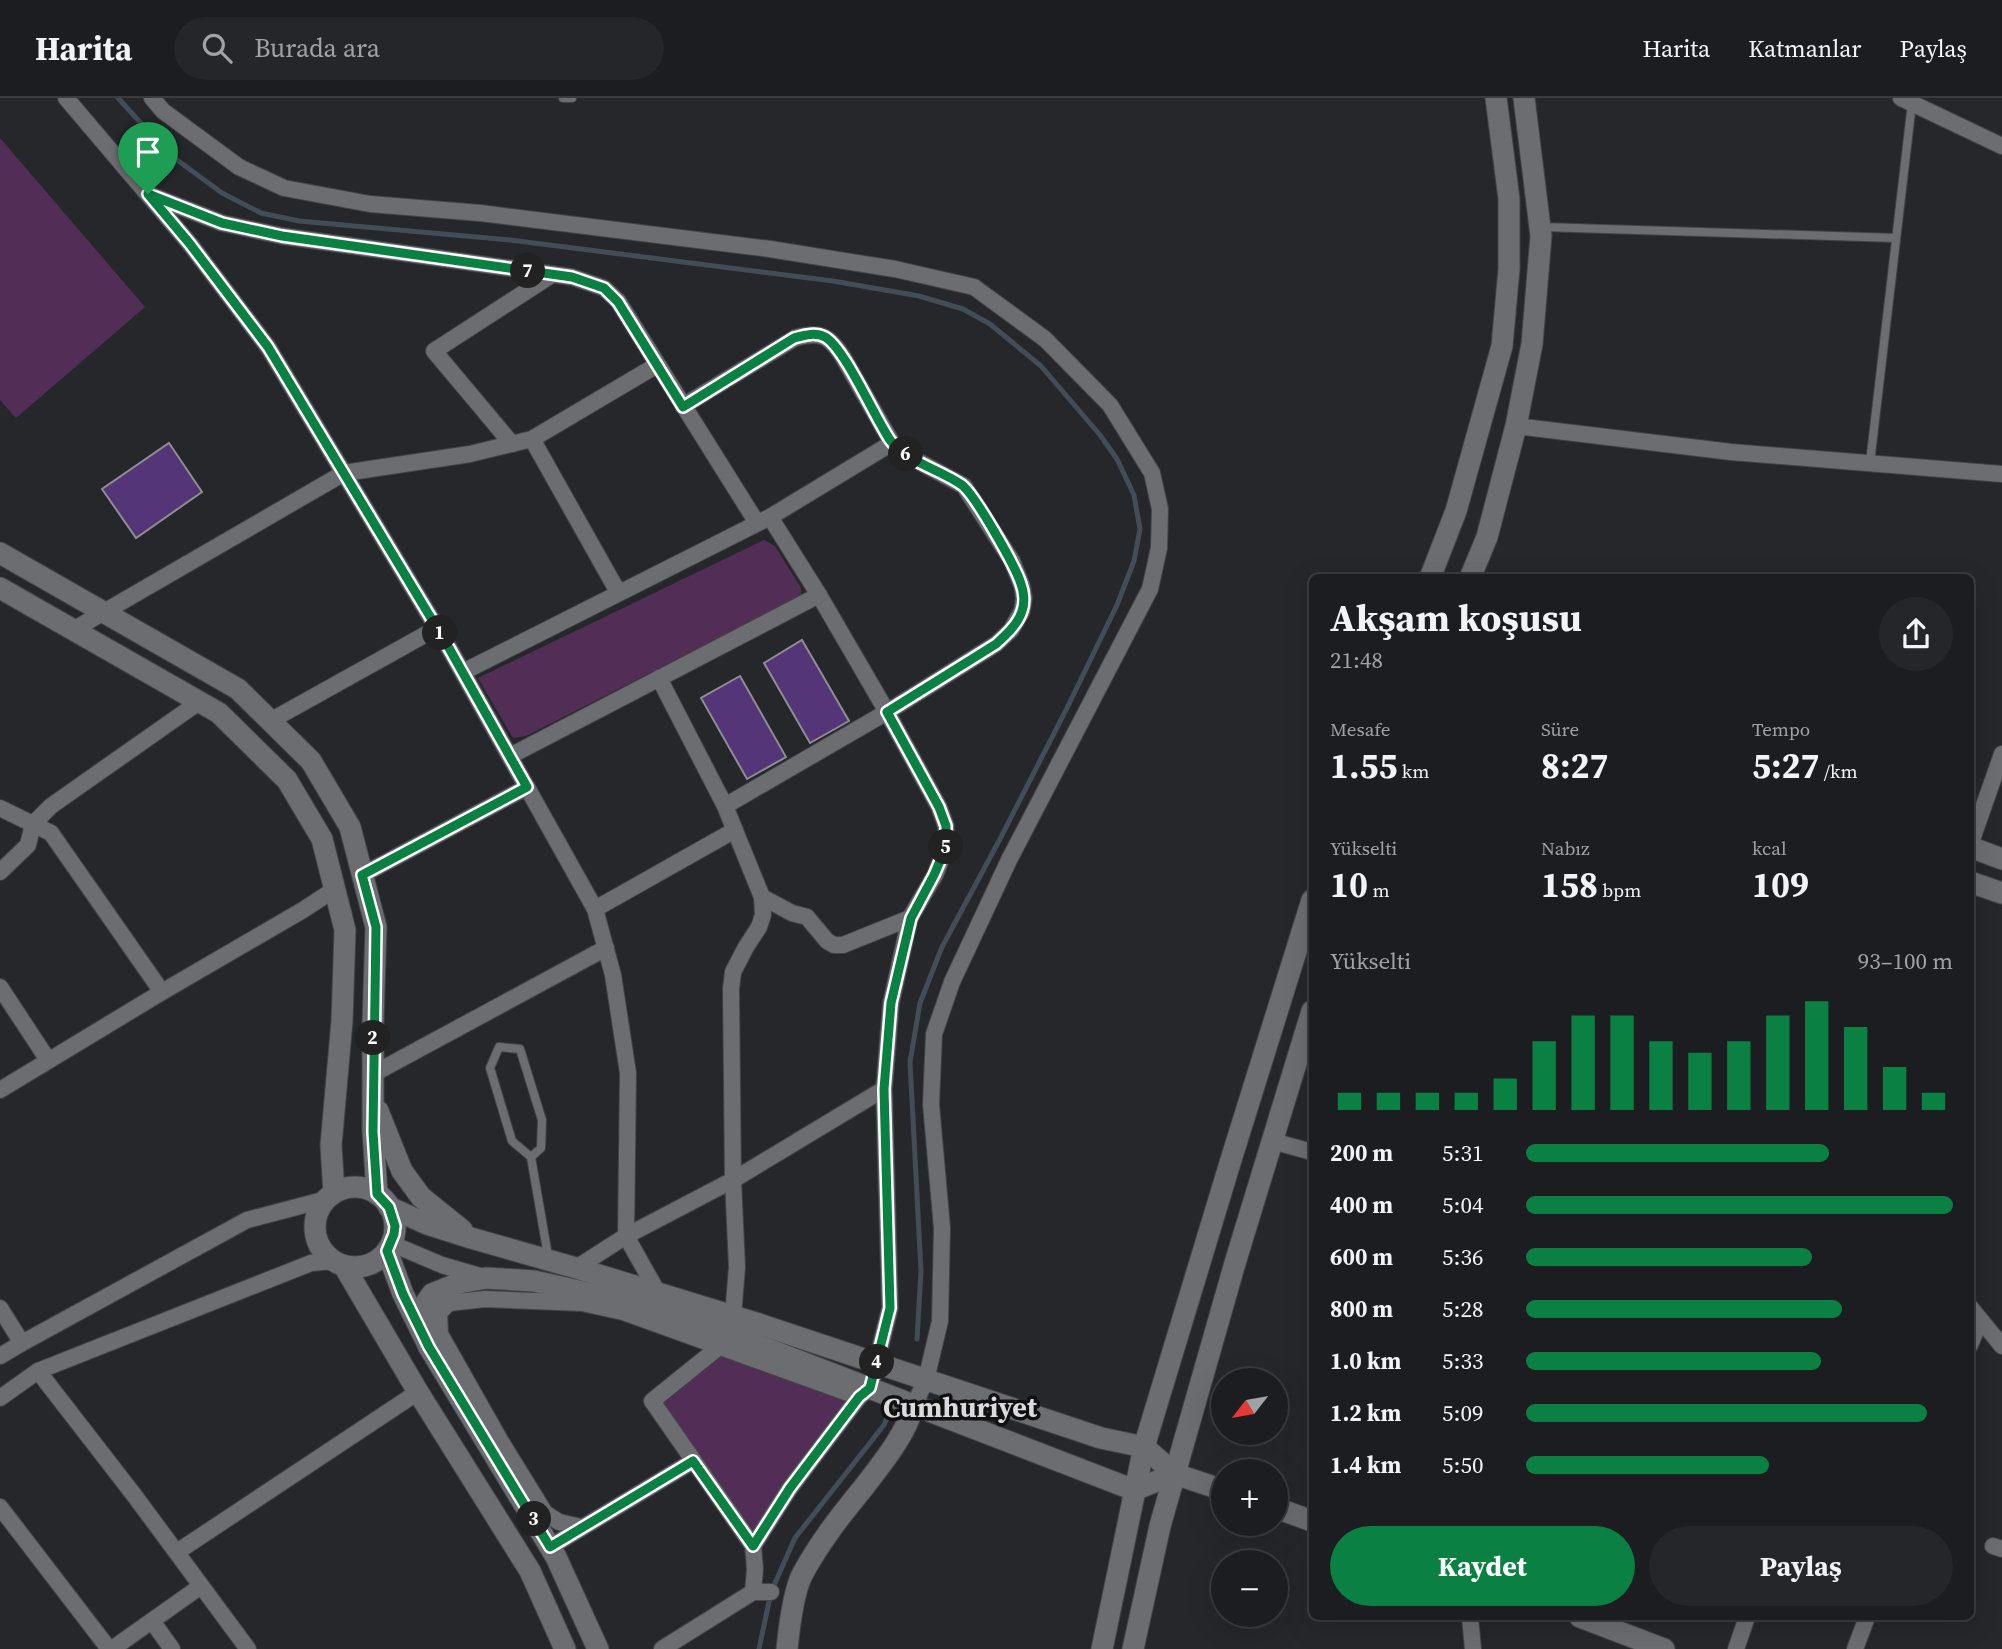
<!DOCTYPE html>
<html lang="tr">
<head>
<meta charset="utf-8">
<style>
	:root { --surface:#1c1d20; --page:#252629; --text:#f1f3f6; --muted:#a0a2a5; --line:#3a3b3e; --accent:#0b8043 }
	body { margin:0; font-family:"Source Serif 4",serif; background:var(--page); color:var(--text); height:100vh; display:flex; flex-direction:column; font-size:26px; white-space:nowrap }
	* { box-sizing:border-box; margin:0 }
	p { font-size:23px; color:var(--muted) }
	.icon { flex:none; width:38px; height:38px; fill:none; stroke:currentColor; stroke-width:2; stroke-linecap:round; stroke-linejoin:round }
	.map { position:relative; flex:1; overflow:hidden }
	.details { position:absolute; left:1309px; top:476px; width:665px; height:1046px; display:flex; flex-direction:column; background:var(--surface); border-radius:10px; box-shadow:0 7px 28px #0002,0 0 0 2px var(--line) }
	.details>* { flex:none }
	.needle { width:46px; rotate:239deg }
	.controls { position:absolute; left:1211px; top:1270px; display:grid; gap:14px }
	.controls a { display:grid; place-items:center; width:77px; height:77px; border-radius:50%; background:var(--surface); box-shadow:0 7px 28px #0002,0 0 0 2px var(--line); font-size:35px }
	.pin { position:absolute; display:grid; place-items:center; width:60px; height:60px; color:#fff; margin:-72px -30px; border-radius:50% 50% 50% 0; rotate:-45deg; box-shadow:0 0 7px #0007 }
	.pin .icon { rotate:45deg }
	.km { position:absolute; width:35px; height:35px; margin:-18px; border-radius:50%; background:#222; color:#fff; font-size:19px; line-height:35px; text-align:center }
	.round { display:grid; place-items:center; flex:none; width:74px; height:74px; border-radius:37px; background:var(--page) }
	.overview { display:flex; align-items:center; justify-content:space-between; height:119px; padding:0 21px }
	h1 { font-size:38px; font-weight:700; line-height:52px }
	.stats { display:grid; grid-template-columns:repeat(3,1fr); gap:10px; height:119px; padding:7px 21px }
	.stats div { display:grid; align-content:center }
	.stats b { font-size:35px; font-weight:700 }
	.stats small { font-size:19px; font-weight:400 }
	.stats p { font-size:19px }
	.chart { height:196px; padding:14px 21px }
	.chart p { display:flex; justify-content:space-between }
	.chart svg { width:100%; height:126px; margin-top:7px; stroke:var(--accent); stroke-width:6 }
	.cta { display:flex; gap:14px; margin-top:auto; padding:14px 21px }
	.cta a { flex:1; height:80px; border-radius:42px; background:var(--accent); color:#fff; font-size:28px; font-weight:700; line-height:80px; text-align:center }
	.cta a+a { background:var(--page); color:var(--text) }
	ul { padding:0 21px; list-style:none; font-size:23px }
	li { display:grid; grid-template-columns:112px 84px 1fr; align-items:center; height:52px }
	li i { height:18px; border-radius:9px; background:var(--accent) }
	header { display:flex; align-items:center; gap:42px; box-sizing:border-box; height:98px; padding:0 35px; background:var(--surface); border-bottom:2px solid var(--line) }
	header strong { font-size:33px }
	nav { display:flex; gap:38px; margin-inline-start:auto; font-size:24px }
	.search { width:490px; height:63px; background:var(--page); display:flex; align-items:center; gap:18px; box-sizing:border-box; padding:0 24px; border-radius:38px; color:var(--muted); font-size:26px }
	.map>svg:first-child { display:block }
	.green { fill:#522e57 }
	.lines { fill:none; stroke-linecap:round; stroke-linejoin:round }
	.stream { stroke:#424d58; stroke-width:5 }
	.building { fill:#543678; stroke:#8e8d91; stroke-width:2 }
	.lane-casing { stroke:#444448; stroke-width:10 }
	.street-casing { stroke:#444448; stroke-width:18 }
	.secondary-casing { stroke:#444448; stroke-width:23 }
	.lane { stroke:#6c6d71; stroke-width:8 }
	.street { stroke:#6c6d71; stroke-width:16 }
	.secondary { stroke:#6c6d71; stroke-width:21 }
	.route-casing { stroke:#fff; stroke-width:14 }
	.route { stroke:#0b8043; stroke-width:9 }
	.labels { text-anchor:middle; stroke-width:7; stroke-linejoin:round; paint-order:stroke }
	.district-label { font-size:28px; font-weight:bold; fill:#dbdbdd; stroke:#101011 }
</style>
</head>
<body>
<header>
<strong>Harita</strong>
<div class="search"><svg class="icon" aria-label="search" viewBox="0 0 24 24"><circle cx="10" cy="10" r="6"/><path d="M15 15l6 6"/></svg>Burada ara</div>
<nav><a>Harita</a><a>Katmanlar</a><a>Paylaş</a></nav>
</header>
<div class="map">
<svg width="2002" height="1551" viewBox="0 0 2002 1551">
	<rect width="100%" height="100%" fill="#26272a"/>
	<g class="green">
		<polygon points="0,40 145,209 16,320 0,302"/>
		<polygon points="764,442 775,448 801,490 801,498 526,638 513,640 478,580"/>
		<polygon points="719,1251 853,1301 753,1441 656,1302"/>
	</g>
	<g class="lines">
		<g class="stream">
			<polyline points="118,0 169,56 222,95 261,115 299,123 510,142 833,183 919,198 963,211 990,226 1041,268 1100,337 1117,361 1134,397 1140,431 1134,463 1117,507 1068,608 1000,741 942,849 920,905 910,964 921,1173 917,1241"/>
			<polyline points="759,1551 771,1494 795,1440 884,1327 887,1320"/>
		</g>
	</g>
	<g class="building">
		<polygon points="169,345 202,394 136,440 102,391"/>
		<polygon points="802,542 849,623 810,645 764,565"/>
		<polygon points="740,578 786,659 747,681 701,600"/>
	</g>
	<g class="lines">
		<defs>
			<g id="lane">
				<polyline points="563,0 572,0"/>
				<polyline points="1542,129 1896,140"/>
				<polyline points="1870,365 1912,5"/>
				<polyline points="531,1059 541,1050 542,1022 520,951 499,949 490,970 512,1043 531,1059 547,1152 546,1158"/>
			</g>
			<g id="street">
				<polyline points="66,0 190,146 268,249 449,550 595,811 613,877 628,975 626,1138 658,1195"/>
				<polyline points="152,0 163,13 239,69 284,90 370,106 480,115 770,151 895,171 974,189 1045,241 1110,307 1152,375 1160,411 1159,450 1150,491 1009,762 952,884 934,936 931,1006 942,1130 940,1223 926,1282 914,1307"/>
				<polyline points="1901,0 2002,48"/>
				<polyline points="150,97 222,125 282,138 572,179 604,190 618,203 757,425"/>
				<path d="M683 308 795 240C820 233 829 237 843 259L892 345 914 361 964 388 1012 463 1022 488 1024 500 1022 513 1011 532 996 546 887 614 725 708"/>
				<polyline points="1516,328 1731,354 2002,376"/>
				<polyline points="532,341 618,494"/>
				<polyline points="512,346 434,253 553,176"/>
				<polyline points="770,419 819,497 887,614 939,709 946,728 946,749 935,777 910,820 891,905 884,991 890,1210 870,1290 859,1299"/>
				<polyline points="73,532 344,375 470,356 532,341 657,267"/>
				<polyline points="463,574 770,419 892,345"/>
				<polyline points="659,580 725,708 762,799 763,817 759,829 746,849 733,874 731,891 733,1082 737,1169 733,1218"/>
				<polyline points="270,623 437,530"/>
				<polyline points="510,658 819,497"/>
				<polyline points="0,710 51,735 162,894"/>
				<polyline points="1970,747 2002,656"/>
				<polyline points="0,774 28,747 33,726 51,708 199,604"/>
				<polyline points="362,777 527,689"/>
				<polyline points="762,799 792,815 807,819 827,843 834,847 843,847 910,820"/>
				<polyline points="595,811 735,732"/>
				<polyline points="0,889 48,962"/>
				<polyline points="373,976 606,850"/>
				<polyline points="0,992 162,894 303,812 335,791"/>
				<polyline points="1272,1043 1312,1054"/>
				<polyline points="390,1145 442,1167 483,1179"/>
				<polyline points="576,1170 626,1138 733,1082 884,991"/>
				<polyline points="1970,1209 2002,1248"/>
				<polyline points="0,1210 22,1245"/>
				<polyline points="1970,1247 1980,1223"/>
				<polyline points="719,1249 652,1303 753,1448 755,1471 753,1494"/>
				<polyline points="0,1258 22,1245 247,1122 327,1101"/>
				<polyline points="38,1273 134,1397 248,1551"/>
				<polyline points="0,1300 38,1273 311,1165 333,1163"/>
				<polyline points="0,1409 109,1551"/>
				<polyline points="581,1429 559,1424 545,1415 500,1342 440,1236 439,1215 449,1205 485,1201 582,1205 623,1214 859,1299 790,1390 753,1448"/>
				<polyline points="1993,1448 2002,1451"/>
				<polyline points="550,1449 693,1363"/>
				<polyline points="177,1454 418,1294"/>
				<polyline points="1470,1519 1473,1551"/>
				<polyline points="152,1523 172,1551"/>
				<polyline points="112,1551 201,1488"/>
				<polyline points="662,1551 753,1494 771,1494"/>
				<polyline points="1736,1551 1747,1519"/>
				<polyline points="1855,1551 1867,1519"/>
			</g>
			<g id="secondary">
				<polyline points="0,455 238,591 311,663 350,729 376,829 373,925 373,1033 377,1096"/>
				<polyline points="1430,480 1456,413 1502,248 1509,171 1509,101 1496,0"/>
				<polyline points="1470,480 1487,439 1516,328 1532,246 1541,138 1524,0"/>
				<polyline points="0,490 219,615 287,682 322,741 345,832 342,923 331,1047 334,1095"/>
				<polyline points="1970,749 2002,761"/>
				<polyline points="1970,784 2002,795"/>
				<polyline points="378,1013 402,1073 421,1099 462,1132"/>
				<circle cx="355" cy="1129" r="40"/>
				<polyline points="389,1109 427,1126 471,1140 576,1170 756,1225 1101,1340 1144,1349 1175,1376 1223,1392"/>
				<polyline points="387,1153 403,1196 429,1249 556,1459 598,1551"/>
				<polyline points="344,1168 418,1294 530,1473 565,1551"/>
				<polyline points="429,1249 421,1212 432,1196 459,1185 486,1180 534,1183 641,1207 724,1234 1134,1392 1175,1376"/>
				<polyline points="1276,1410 1312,1423"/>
				<polyline points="1580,1519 1664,1551"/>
				<path d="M787 1551C789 1531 793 1495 802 1477 819 1445 841 1417 864 1389 883 1364 905 1338 914 1307"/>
				<polyline points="1102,1551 1144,1349 1230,1065 1312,802"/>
				<polyline points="1133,1551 1160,1428 1235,1165 1312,913"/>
			</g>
		</defs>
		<use href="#lane" class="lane-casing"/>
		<use href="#street" class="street-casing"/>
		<use href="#secondary" class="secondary-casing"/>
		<use href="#lane" class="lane"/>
		<use href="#street" class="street"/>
		<use href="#secondary" class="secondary"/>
	</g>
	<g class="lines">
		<defs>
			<path id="route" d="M148 96 222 125 282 138 572 179 604 190 618 204 683 309 794 240C805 237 815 234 825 239 844 249 875 320 890 342 905 363 941 372 962 387 975 397 1016 469 1021 486 1024 494 1025 505 1022 513 1018 526 1006 537 996 546L887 614 939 709 946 728V749L934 777 911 820 891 905 884 991 890 1210 870 1290 859 1299 790 1390 753 1448 693 1363 550 1449 429 1249 403 1196 387 1153 394 1136 395 1128 389 1109 377 1096 373 1034 376 829 362 777 527 689 449 550 268 249 190 146Z"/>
		</defs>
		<use href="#route" class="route-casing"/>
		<use href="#route" class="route"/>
	</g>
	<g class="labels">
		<g class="district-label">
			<text x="960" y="1319">Cumhuriyet</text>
		</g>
	</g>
</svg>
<div class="controls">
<a><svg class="needle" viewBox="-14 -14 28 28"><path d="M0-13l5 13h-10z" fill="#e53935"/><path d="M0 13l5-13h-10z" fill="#a0a2a5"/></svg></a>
<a>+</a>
<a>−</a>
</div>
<div class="pin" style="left:148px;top:96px;background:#1e9e55"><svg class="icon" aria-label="arrive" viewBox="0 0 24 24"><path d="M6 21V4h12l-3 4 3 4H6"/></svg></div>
<b class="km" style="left:440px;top:535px">1</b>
<b class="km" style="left:373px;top:940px">2</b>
<b class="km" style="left:534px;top:1421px">3</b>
<b class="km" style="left:877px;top:1264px">4</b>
<b class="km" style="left:946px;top:749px">5</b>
<b class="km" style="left:906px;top:356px">6</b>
<b class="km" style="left:528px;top:173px">7</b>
<section class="details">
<div class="overview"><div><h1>Akşam koşusu</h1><p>21:48</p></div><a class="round"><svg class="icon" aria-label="share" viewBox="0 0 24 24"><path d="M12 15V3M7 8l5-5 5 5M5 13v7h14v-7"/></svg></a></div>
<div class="stats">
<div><p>Mesafe</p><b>1.55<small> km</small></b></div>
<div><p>Süre</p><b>8:27</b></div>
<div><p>Tempo</p><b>5:27<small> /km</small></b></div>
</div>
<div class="stats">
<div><p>Yükselti</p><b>10<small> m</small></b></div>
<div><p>Nabız</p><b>158<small> bpm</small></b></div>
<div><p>kcal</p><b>109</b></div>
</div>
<div class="chart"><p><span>Yükselti</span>93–100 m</p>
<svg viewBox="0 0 160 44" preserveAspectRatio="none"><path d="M5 44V38M15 44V38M25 44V38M35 44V38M45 44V33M55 44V20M65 44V11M75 44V11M85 44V20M95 44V24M105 44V20M115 44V11M125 44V6M135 44V15M145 44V29M155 44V38"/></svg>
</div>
<ul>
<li><b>200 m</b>5:31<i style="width:71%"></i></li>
<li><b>400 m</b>5:04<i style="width:100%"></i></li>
<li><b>600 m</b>5:36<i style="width:67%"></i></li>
<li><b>800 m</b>5:28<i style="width:74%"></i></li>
<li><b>1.0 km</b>5:33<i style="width:69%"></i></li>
<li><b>1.2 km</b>5:09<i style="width:94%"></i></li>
<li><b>1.4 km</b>5:50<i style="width:57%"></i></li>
</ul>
<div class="cta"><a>Kaydet</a><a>Paylaş</a></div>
</section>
</div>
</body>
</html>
